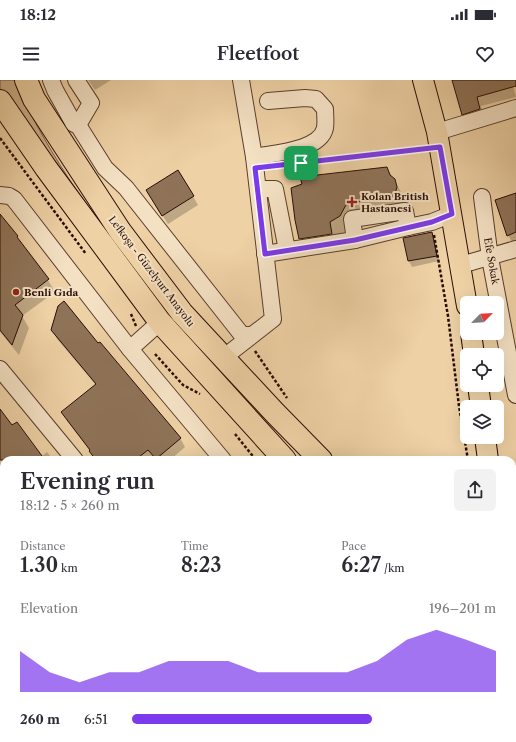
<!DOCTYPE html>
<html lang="en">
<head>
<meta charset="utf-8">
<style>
	:root { --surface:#fff; --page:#f2f2f3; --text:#2b2b33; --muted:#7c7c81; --accent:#7c3aed }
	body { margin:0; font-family:"Libre Caslon Text",serif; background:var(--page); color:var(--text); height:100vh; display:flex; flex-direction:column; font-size:15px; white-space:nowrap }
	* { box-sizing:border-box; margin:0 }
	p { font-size:13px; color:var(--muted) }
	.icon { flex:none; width:22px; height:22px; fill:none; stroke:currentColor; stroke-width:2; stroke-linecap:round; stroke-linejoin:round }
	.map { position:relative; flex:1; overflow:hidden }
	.details { position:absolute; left:0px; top:376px; width:516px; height:286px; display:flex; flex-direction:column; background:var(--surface); border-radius:12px 12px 0 0; box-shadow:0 4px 16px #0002 }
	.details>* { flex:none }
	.needle { width:26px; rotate:66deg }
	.buttons { position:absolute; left:460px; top:216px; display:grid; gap:8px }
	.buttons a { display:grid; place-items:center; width:44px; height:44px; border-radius:6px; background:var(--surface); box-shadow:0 4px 16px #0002; font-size:20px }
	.pin { position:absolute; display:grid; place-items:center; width:34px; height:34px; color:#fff; margin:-17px; border-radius:8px; box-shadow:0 2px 6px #0006 }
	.round { display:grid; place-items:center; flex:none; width:42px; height:42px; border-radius:6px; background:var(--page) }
	.overview { display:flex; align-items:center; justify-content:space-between; height:68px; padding:0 20px }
	h1 { font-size:22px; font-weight:600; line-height:30px }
	.stats { display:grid; grid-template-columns:repeat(3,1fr); gap:6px; height:68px; padding:4px 20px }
	.stats div { display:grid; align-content:center }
	.stats b { font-size:20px; font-weight:600 }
	.stats small { font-size:11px; font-weight:400 }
	.stats p { font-size:11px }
	.chart { height:112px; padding:8px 20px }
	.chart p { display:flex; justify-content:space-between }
	.chart svg { width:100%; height:72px; margin-top:4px; fill:var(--accent); opacity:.7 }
	ul { padding:0 20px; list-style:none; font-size:13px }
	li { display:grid; grid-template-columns:64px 48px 1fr; align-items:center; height:30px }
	li i { height:10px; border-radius:5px; background:var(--accent) }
	.status { display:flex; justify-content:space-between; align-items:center; height:28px; padding:0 20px; background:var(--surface); direction:ltr }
	.status svg { height:11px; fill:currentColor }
	header { display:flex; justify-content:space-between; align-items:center; height:52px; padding:0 20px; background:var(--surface); font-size:18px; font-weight:600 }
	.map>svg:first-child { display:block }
	.green { fill:#cdb08a; stroke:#7b5e47 }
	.shadow { fill:#0003 }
	.building { fill:#8f7358; stroke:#290d04 }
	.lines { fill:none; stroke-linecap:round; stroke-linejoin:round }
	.minor-casing { stroke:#5a3e2c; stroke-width:18 }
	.major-casing { stroke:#290d04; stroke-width:22 }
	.highway-casing { stroke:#290d04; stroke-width:24 }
	.path { stroke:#290d04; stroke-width:2.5; stroke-dasharray:3 2; stroke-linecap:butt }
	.minor { stroke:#f4e1c4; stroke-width:16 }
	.major { stroke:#eed1a5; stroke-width:20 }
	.highway { stroke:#eed1a5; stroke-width:22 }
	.route-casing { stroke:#fff; stroke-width:8 }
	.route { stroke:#7c3aed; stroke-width:5 }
	.poi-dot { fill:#8f2418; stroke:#f4e1c4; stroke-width:1.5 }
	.labels { text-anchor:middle; stroke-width:4; stroke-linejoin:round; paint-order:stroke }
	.poi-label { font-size:10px; font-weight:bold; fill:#290d04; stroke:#f4e1c4; text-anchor:start }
	.street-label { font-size:10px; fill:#290d04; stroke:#f4e1c4 }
</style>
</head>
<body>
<div class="status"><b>18:12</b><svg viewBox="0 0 49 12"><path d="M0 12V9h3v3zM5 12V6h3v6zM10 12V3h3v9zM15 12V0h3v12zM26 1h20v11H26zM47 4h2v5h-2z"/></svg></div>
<header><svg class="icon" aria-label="menu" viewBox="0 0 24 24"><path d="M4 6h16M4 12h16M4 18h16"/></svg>Fleetfoot<svg class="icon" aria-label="heart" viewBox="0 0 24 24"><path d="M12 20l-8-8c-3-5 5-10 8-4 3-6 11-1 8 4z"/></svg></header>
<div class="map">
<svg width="516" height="662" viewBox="0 0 516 662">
	<rect width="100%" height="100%" fill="#eed1a5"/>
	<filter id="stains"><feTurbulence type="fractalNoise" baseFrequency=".005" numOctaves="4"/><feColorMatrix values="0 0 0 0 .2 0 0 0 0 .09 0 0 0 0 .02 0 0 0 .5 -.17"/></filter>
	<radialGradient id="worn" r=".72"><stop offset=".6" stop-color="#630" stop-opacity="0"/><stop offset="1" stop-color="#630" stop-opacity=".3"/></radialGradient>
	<g class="green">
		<path d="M0 0H16C47 79 103 146 153 214L69 110 0 9Z"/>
		<polygon points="4,602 4,658 120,658 111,662 1,662 0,604"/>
	</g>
	<g class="shadow">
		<polygon points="88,0 111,0 95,10"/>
		<polygon points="454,0 511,0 516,17 481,26 485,38 468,43 463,34"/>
		<polygon points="387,88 404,117 405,124 356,139 349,152 309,175 300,159"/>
		<polygon points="178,91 198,125 168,144 152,119"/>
		<polygon points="516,114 516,163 513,164 508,155"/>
		<polygon points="0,135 17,157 23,167 48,200 55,212 22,236 29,248 19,275 0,252"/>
		<polygon points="432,154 435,159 439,181 412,187 409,181 404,159"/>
		<polygon points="52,250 98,265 180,358 185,367 170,380 155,380 154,378 151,380 95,380 90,371 67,341 62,332 96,305 57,259"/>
		<polygon points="0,331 12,346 41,377 47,372 53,380 4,380 0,374"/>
		<polygon points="0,402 4,410 4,435 0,437"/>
		<polygon points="4,464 4,523 1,525 0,465"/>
		<polygon points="0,570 4,579 4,590 0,592"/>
		<polygon points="207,658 242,658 243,662 208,662"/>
		<polygon points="288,658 317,658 319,662 289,662"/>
		<polygon points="347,658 371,658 372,662 343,662"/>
	</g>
	<g class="building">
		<polygon points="452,0 516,0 516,6 477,17 480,29 462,35"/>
		<polygon points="387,87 390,95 395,99 397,107 395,114 390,118 347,123 340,136 330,142 332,154 299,159 295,140 291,108 302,104 300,97"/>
		<polygon points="178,90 194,116 162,136 146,110"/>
		<polygon points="516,113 516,152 507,156 495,120"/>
		<polygon points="0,134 18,156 17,157 49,199 15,225 23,235 12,265 0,250"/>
		<polygon points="432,152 437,176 408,181 403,158"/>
		<polygon points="64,221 98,263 100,262 181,358 156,379 148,370 135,380 96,380 89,371 90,370 61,332 96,304 51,250 58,226"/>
		<polygon points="0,329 12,345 17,342 45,380 0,380"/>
	</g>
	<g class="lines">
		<defs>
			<g id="minor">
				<polyline points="51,0 55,10 74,44 78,45 105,88 126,108 242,255 252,255"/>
				<polyline points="76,0 91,23 78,45"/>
				<polyline points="437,52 516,28"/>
				<path d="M254 77C273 73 320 71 325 48 326 42 325 35 325 29L316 19 305 18 268 21"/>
				<polyline points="258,109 275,109 287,170"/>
				<polyline points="0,115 9,116 14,119 130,269 223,380"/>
				<polyline points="482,117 490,178 516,315"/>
				<polyline points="355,160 408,147"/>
				<polyline points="265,174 355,160 352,139 405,131 408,147 432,142 452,134"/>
				<polyline points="461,185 516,169"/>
				<polyline points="130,269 160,242"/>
				<polyline points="223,278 273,239 254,77 241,0"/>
				<polyline points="0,289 75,380"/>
				<polyline points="0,448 4,447"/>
				<polyline points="0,591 4,589"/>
				<polyline points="263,658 264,662"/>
				<polyline points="498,658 500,662"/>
				<polyline points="134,662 143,658"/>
			</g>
			<g id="major">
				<polyline points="423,0 437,52 467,226"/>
				<polyline points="471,253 474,275"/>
				<polyline points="478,305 481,327"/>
				<polyline points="485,357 488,380"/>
				<polyline points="512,486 516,507"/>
			</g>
			<g id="highway">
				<polyline points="26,0 34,19 120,151 182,233 275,333 321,380"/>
				<polyline points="0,21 46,88 160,242 285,380"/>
				<polyline points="512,571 516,575"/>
				<polyline points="512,610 516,614"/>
			</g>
		</defs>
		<use href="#minor" class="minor-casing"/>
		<use href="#major" class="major-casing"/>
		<use href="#highway" class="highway-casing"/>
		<g class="path">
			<polyline points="0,58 86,174"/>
			<polyline points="307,82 423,69"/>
			<polyline points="434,155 448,236 459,326 468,380"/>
			<polyline points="131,234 136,246"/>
			<polyline points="255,271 287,318"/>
			<polyline points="155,274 183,305 200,314"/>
			<polyline points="235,354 256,380"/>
		</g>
		<use href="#minor" class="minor"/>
		<use href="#major" class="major"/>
		<use href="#highway" class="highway"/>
	</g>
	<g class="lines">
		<defs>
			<polygon id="route" points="440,67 452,134 432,142 355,160 265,174 255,88"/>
		</defs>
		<use href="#route" class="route-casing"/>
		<use href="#route" class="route"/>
	</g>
	<g class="poi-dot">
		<path d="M350 116h4v4h4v4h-4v4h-4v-4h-4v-4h4z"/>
		<circle cx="16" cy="212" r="4"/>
	</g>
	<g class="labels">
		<g class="poi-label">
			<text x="361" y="120">Kolan British<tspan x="361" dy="12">Hastanesi</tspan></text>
			<text x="24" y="216">Benli Gıda</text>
		</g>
		<g class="street-label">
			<text transform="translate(492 181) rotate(80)" y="4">Efe Sokak</text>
			<text transform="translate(152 191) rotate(53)" y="4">Lefkoşa - Güzelyurt Anayolu</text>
		</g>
	</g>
	<rect width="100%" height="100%" filter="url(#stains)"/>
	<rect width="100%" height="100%" fill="url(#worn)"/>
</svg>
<div class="buttons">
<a><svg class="needle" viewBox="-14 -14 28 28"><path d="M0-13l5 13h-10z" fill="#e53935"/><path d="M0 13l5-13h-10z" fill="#7c7c81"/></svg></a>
<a><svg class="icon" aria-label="locate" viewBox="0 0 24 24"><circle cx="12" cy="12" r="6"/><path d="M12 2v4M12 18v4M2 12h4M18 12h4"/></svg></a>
<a><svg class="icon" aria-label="layers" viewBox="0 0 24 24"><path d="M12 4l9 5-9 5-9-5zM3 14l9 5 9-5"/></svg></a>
</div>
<div class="pin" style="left:301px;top:83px;background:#1e9e55"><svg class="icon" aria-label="arrive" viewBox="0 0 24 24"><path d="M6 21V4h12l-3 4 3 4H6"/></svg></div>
<section class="details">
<div class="overview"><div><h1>Evening run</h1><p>18:12 · 5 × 260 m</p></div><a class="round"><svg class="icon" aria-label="share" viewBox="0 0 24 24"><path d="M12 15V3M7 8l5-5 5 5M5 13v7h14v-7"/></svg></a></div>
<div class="stats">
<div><p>Distance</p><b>1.30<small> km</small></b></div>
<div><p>Time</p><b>8:23</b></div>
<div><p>Pace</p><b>6:27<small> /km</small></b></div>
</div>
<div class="chart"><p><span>Elevation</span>196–201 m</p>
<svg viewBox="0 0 160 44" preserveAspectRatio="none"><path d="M0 44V19L10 32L20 38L30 32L40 32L50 25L60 25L70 25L80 32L90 32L100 32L110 32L120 25L130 12L140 6L150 12L160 19V44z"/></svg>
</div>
<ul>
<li><b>260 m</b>6:51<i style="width:66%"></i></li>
</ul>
</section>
</div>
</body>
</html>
